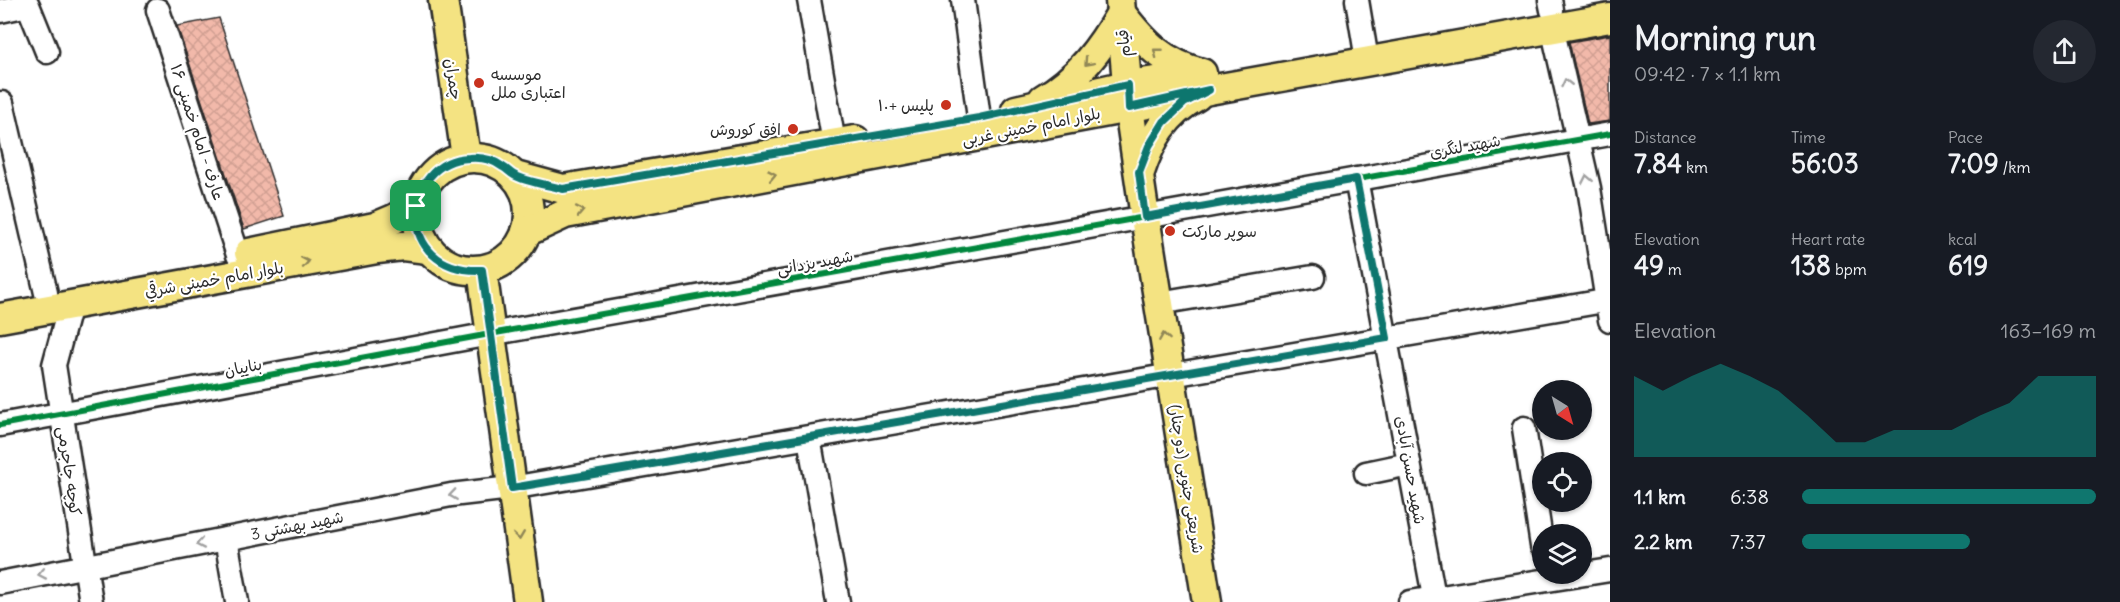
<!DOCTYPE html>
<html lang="en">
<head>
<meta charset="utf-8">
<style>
	:root { --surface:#171b24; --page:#242831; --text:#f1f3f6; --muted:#9ea1a6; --accent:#0f766e }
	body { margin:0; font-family:Delius,"Playpen Sans Arabic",sans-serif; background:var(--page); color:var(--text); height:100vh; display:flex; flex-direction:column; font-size:22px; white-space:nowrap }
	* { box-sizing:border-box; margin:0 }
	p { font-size:20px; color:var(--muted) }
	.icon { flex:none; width:33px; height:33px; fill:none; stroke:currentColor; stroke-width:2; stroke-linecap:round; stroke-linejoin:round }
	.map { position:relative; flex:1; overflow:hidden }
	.drawer { display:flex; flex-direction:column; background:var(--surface); width:510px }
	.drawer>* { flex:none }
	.needle { width:39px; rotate:143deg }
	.buttons { position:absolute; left:1532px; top:380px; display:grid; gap:12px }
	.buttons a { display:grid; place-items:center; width:60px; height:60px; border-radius:50%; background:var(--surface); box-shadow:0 2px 4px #0004; font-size:30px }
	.pin { position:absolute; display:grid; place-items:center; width:51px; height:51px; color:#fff; margin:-26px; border-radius:12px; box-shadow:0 3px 9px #0006 }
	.round { display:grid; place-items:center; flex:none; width:63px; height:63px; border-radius:32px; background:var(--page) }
	.head { display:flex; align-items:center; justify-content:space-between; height:102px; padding:0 24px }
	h1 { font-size:33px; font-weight:700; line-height:45px }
	.figures { display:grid; grid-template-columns:repeat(3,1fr); gap:9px; height:102px; padding:6px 24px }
	.figures div { display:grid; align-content:center }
	.figures b { font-size:26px; font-weight:700 }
	.figures small { font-size:16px; font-weight:400 }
	.figures p { font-size:16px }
	.chart { height:168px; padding:12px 24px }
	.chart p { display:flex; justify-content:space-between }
	.chart svg { width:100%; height:108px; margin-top:6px; fill:var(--accent); opacity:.7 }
	ul { padding:0 24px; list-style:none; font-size:20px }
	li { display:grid; grid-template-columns:96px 72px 1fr; align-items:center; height:45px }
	li i { height:15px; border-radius:8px; background:var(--accent) }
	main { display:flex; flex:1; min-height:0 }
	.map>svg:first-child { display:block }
	.building { fill:url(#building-cross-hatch); stroke:#2b2b2b; stroke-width:1.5 }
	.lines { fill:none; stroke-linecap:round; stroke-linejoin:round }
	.minor-casing { stroke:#2b2b2b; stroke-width:27 }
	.major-casing { stroke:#2b2b2b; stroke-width:33 }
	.minor { stroke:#fff; stroke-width:22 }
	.major { stroke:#f4e382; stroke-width:28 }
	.cycleway-casing { stroke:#fff; stroke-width:10 }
	.cycleway { stroke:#00873e; stroke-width:6 }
	.oneway { stroke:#908756 }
	.oneway2 { stroke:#a0a0a0 }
	.route-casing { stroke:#fff; stroke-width:12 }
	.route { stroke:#0f766e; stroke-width:8 }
	.poi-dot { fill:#c8321e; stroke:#fff; stroke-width:2 }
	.labels { text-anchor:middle; stroke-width:4.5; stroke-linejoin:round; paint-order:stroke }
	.street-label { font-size:16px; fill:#2b2b2b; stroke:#fff }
	.poi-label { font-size:16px; fill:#2b2b2b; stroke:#fff; text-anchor:start }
</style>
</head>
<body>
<main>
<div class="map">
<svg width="1610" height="602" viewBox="0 0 1610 602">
	<defs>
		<pattern id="building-cross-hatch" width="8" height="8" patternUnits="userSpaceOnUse" patternTransform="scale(1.5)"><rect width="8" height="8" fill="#f2b9aa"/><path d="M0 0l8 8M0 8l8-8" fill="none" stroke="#d09f92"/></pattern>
	</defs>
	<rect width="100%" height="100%" fill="#fff"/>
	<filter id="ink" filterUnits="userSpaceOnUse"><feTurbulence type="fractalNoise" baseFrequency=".0167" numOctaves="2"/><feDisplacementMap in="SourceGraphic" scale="12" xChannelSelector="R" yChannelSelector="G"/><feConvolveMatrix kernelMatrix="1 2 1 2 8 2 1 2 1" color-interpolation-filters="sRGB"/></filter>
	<g filter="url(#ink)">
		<g class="building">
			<polygon points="219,18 284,216 244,229 177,26"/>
			<polygon points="1610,35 1610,121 1588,124 1569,42"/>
		</g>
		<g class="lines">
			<defs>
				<g id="minor">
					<polyline points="809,0 834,143"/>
					<polyline points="963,0 979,118"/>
					<polyline points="1357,0 1365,48"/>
					<polyline points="1550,0 1552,10"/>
					<polyline points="158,10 238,255"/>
					<polyline points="0,11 28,5 47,52"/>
					<polyline points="1552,27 1589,188 1610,320"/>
					<polyline points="2,103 46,293"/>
					<polyline points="1356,179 1435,602"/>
					<polyline points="1159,303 1313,277"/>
					<polyline points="70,305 54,365 91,602"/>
					<polyline points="0,425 490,334 1610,134"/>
					<polyline points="1524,428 1542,546"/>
					<polyline points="809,438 838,602"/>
					<polyline points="1366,473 1409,464"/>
					<polyline points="226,539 237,602"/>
					<polyline points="0,583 451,495 511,488 1610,300"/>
					<polyline points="1410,602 1610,570"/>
				</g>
				<g id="major">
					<polyline points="443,0 466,157"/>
					<polyline points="1120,0 1129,108 1145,217 1207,602"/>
					<path d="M1043 99C1078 79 1101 48 1121 13 1145 44 1163 63 1202 73"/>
					<polyline points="1016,110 1127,85 1197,75"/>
					<circle cx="473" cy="214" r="56"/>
					<path d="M1140 172C1151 139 1165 114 1197 96"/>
					<polyline points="515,176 563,189 855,140"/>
					<polyline points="526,232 565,214 1129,108 1209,90 1610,18"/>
					<polyline points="249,253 375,227 394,219 416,206"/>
					<polyline points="482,270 528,602"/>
					<polyline points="0,318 377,249 403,246 428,249"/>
				</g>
			</defs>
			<use href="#minor" class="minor-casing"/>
			<use href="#major" class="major-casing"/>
			<use href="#minor" class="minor"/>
			<use href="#major" class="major"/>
			<defs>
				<polyline id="cycleway" points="0,425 490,334 1610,134"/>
			</defs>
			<use href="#cycleway" class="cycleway-casing"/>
			<use href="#cycleway" class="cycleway"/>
		</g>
		<defs><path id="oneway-chevron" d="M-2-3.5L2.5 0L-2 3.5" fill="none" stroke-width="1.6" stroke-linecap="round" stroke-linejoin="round" transform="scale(1.5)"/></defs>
		<g class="oneway">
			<use href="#oneway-chevron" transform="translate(1157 52) rotate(-142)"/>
			<use href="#oneway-chevron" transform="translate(1088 62) rotate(132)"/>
			<use href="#oneway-chevron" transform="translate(772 175) rotate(-11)"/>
			<use href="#oneway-chevron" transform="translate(580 211) rotate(-11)"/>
			<use href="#oneway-chevron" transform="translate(305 262) rotate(-10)"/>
			<use href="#oneway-chevron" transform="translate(1164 337) rotate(-99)"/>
			<use href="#oneway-chevron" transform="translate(519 536) rotate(82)"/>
		</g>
		<g class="oneway2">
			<use href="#oneway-chevron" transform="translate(1566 83) rotate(-103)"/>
			<use href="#oneway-chevron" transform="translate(1587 179) rotate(-101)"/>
			<use href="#oneway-chevron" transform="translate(453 495) rotate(172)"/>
			<use href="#oneway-chevron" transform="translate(200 544) rotate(169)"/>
			<use href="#oneway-chevron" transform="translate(42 574) rotate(169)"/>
		</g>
	</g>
	<g class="lines" filter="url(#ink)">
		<defs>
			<path id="route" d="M1128 85 1129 108 1209 90 1184 103 1164 122 1149 146 1139 172 1145 217 1356 179 1387 338 512 488 482 270C392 273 401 160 469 158 481 157 494 160 503 167 507 169 510 173 514 175 526 182 549 185 563 189L979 118Z"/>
		</defs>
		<use href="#route" class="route-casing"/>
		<use href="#route" class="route"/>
	</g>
	<g class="poi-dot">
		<circle cx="479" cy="83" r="6"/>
		<circle cx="946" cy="105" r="6"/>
		<circle cx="793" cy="129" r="6"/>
		<circle cx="1170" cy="231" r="6"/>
	</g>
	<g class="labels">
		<g class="street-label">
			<text transform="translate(1123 43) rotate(-95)" y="6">قیام</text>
			<text transform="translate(454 79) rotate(81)" y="6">چمران</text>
			<text transform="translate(1031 126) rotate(-11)" y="6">بلوار امام خمینی غربی</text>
			<text transform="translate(198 132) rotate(72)" y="6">عارف - امام خمینی ۱۶</text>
			<text transform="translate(1465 146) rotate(-10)" y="6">شهید لنگری</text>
			<text transform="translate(815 262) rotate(-10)" y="6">شهید یزدانی</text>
			<text transform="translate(214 279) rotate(-10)" y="6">بلوار امام خمینی شرقي</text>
			<text transform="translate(243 367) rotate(-11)" y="6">بناییان</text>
			<text transform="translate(1411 470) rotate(80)" y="6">شهید حسن آبادی</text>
			<text transform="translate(70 471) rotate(82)" y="6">کوچه جاجرمی</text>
			<text transform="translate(1187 479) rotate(81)" y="6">شریعتی جنوبی (دو چنار)</text>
			<text transform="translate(297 525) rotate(-11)" y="6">شهید بهشتی 3</text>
		</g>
		<g class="poi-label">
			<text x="491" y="80">موسسه<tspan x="491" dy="18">اعتباری ملل</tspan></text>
			<text x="934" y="111" text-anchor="end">پلیس +۱۰</text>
			<text x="781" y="135" text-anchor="end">افق کوروش</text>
			<text x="1182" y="237">سوپر مارکت</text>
		</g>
	</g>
</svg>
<div class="buttons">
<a><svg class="needle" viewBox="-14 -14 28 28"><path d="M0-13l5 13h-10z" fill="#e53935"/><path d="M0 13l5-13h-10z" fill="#9ea1a6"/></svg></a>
<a><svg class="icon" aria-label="locate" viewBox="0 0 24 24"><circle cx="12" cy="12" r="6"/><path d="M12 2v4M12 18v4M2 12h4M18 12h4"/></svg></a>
<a><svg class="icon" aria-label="layers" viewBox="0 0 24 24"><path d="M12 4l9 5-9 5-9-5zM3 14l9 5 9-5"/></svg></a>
</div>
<div class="pin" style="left:416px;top:206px;background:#1e9e55"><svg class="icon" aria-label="arrive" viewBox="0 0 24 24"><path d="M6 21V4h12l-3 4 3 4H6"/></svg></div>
</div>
<section class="drawer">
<div class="head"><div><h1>Morning run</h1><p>09:42 · 7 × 1.1 km</p></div><a class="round"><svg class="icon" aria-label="share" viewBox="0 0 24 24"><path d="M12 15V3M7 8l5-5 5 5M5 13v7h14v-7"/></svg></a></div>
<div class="figures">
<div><p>Distance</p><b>7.84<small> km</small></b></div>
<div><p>Time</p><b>56:03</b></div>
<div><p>Pace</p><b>7:09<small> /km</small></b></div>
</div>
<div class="figures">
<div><p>Elevation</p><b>49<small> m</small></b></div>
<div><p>Heart rate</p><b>138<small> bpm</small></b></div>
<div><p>kcal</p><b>619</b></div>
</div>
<div class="chart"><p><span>Elevation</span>163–169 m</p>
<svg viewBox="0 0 160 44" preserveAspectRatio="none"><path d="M0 44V11L10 17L20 11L30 6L40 11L50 17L60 27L70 38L80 38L90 33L100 33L110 33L120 27L130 22L140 11L150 11L160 11V44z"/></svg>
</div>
<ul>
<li><b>1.1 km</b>6:38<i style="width:100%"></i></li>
<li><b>2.2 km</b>7:37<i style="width:57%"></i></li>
</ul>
</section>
</main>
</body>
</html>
